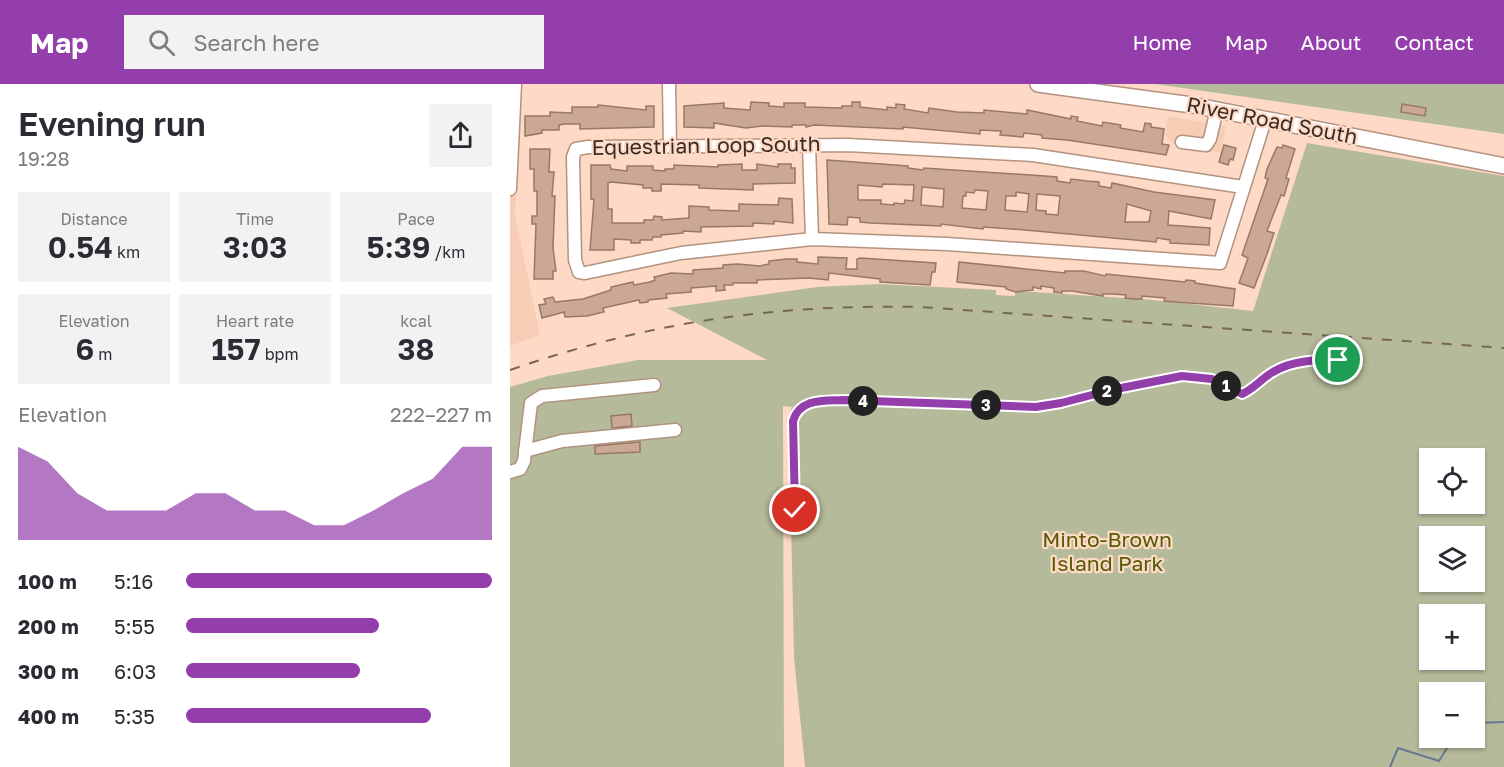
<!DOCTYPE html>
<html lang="en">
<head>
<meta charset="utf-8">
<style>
	:root { --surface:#fff; --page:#f2f2f3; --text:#2b2b33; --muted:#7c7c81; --accent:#943eac }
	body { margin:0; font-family:"Golos Text",sans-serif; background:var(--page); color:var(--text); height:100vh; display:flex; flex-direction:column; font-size:22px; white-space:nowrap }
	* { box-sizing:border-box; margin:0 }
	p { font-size:20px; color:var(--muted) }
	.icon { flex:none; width:33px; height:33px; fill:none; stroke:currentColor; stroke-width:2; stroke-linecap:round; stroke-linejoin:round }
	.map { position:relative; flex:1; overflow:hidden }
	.details { display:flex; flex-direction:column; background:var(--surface); width:510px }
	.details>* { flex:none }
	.buttons { position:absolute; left:909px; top:364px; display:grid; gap:12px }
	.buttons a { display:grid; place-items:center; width:66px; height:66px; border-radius:0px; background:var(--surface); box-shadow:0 2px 4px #0004; font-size:30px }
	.pin { position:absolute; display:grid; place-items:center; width:51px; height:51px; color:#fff; margin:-26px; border:3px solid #fff; border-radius:50%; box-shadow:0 2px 6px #0007 }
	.km { position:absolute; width:30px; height:30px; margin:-15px; border-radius:50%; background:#222; color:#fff; font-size:16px; line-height:30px; text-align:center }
	.round { display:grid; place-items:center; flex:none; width:63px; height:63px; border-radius:0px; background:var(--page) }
	.overview { display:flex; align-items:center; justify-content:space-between; height:102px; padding:0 18px }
	h1 { font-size:33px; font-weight:600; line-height:45px }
	.stats { display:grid; grid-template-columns:repeat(3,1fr); gap:9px; height:102px; padding:6px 18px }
	.stats div { display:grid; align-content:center; border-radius:0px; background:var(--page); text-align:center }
	.stats b { font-size:30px; font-weight:600 }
	.stats small { font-size:16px; font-weight:400 }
	.stats p { font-size:16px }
	.chart { height:168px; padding:12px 18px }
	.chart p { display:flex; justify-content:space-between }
	.chart svg { width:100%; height:108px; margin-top:6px; fill:var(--accent); opacity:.7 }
	ul { padding:0 18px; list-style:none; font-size:20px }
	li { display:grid; grid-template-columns:96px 72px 1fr; align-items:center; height:45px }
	li i { height:15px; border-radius:8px; background:var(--accent) }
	header { display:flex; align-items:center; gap:36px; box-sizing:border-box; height:84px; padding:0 30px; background:var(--accent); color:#fff }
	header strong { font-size:28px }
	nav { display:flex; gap:33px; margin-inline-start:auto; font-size:21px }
	.search { width:420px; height:54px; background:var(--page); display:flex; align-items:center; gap:15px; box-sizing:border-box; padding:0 21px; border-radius:0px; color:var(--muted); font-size:22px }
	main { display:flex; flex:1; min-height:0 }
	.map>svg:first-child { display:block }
	.built { fill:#f8cdb5 }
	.green { fill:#b5ba9b; fill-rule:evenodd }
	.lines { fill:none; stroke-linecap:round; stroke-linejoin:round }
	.stream { stroke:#697792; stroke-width:2 }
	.building { fill:#caa895; stroke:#987866; stroke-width:1.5; fill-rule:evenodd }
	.minor-casing { stroke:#b3927f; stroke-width:15 }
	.major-casing { stroke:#b3927f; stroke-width:18 }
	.path { stroke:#c3a595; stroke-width:1.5; stroke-dasharray:1.5 4.5; stroke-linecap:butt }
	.minor { stroke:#fff; stroke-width:12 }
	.major { stroke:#fff; stroke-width:15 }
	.rail { stroke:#796559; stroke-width:2; stroke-dasharray:10 10; stroke-linecap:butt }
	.route-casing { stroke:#fff; stroke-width:12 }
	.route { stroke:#943eac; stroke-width:8 }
	.labels { text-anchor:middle; stroke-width:4.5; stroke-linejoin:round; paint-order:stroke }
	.street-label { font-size:21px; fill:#382b23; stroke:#fedac6 }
	.park-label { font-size:21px; fill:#545b05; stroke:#fedac6 }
</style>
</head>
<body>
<header>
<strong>Map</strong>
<div class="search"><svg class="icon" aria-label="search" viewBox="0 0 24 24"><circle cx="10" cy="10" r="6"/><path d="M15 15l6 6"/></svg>Search here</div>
<nav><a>Home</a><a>Map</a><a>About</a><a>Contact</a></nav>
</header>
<main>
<section class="details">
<div class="overview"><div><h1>Evening run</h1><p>19:28</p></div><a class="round"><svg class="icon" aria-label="share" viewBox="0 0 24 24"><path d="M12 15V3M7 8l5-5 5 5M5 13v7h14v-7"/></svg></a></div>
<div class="stats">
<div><p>Distance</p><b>0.54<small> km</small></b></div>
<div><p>Time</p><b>3:03</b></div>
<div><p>Pace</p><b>5:39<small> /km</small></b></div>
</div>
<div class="stats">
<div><p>Elevation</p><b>6<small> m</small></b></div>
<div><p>Heart rate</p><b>157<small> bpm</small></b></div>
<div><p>kcal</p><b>38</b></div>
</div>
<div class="chart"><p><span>Elevation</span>222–227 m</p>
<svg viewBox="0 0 160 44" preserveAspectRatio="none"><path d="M0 44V6L10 12L20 25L30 32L40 32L50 32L60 25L70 25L80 32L90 32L100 38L110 38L120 32L130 25L140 19L150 6L160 6V44z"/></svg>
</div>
<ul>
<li><b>100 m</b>5:16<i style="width:100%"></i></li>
<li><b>200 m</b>5:55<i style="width:63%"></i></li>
<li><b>300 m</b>6:03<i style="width:57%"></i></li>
<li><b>400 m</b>5:35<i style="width:80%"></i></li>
</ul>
</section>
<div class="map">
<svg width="994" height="683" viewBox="0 0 994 683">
	<rect width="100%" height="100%" fill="#fedac6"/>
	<g class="built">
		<polygon points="11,7 5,131 30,251 0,262 0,9"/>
		<polygon points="658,32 716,42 711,69 665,61 655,51"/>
	</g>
	<g class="green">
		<polygon points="645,0 994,0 994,50"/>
		<path d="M797 59 994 92V683H295L284 574 279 343 281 325 283 323 273 322 274 683H0V303L38 292 128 276H257L157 224 307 203 369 200 486 206V211L505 212V208H524L643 216 743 227ZM920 375H964V420H920ZM920 453H964V498H920ZM920 531H964V576H920ZM920 609H964V654H920Z"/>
	</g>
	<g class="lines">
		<g class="stream">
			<polyline points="964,639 994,638"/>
			<polyline points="880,683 888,664 929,677 943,654"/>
		</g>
	</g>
	<g class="building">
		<polygon points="241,18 259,19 259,22 274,23 274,19 295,19 295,23 332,24 332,22 342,22 342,18 350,18 350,23 377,26 377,23 386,24 386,20 395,21 394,25 418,29 419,24 447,28 474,29 474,26 517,30 517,26 561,35 561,32 568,33 567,37 592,42 593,38 611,41 610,44 633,48 635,39 641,40 641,43 654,45 652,60 659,61 656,71 557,56 532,54 532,51 514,49 513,53 490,51 491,47 470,46 470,50 393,43 393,45 304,41 296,43 296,41 282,41 282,43 252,42 236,44 204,39 204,44 174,43 174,22 214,19 214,24 240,26"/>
		<polygon points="892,20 916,24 915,32 891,28"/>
		<polygon points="88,21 136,26 136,22 144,22 144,43 70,45 70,40 55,40 49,41 49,46 32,46 32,49 15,52 15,32 40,32 40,28 62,29 62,23 88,23"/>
		<polygon points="714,61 726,64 723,76 720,75 718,81 709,78"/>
		<polygon points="773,61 785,65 776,94 779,95 774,112 771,111 757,147 764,149 757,170 744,204 729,199 738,174 732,171 758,95 755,94 757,85 767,63 772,64"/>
		<polygon points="20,65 40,65 39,88 44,88 42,112 45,112 43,164 46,187 43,187 43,195 24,195 26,140 22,140 22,132 27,132 27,107 24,107 24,85 20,85"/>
		<path d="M317 76 398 82V84L413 86 414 84 535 92 547 93V97L560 99 561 95 577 97 589 98V102L601 104 602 99 644 108 705 116 701 135 659 127 658 141 700 144 699 161 660 159V156L647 154 646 158 515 146 474 143 473 145 431 140V142L360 139 350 138V134L338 133 337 141 319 140ZM373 100 404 101 403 117 395 116 394 120 384 119V121L371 120V116H348V101L372 103ZM412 103 434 105 433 123 411 121ZM465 106 478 107 476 126 452 124 453 112H456V108L464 109ZM506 108 519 110 517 128 495 126 496 112H506ZM527 110 550 112 548 131 536 130V127L526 126ZM617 120 641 127 639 138H615Z"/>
		<polygon points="232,80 232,86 247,86 247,80 268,83 268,80 281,80 281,84 285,84 285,99 243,100 243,106 189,104 189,101 151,100 151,107 142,107 142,104 133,104 133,101 101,98 98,99 98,125 102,125 102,139 134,139 134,136 143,136 144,132 152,133 152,136 179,134 179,122 199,123 199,126 229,127 229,120 268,121 269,114 282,115 283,139 264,137 264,140 243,139 243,142 191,143 191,148 173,147 173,149 151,151 151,153 143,153 142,156 130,156 130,159 121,159 121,156 104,155 104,166 80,166 84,115 81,115 81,81 100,81 101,85 117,87 117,82 143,82 143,86 155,87 155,85 164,85 164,81 208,83 208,81"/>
		<polygon points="308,173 337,174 336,185 347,185 347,175 350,174 426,179 425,188 422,188 420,201 370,198 370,195 319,189 318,196 299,194 247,196 247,199 223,199 223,201 214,201 215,206 206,207 206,202 181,204 181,208 156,210 157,214 138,216 138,218 130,219 129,216 93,224 94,228 77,232 55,233 54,228 32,234 29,221 36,220 34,215 43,213 45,218 73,215 101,206 101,203 123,198 124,201 140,198 145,196 144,193 161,189 183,190 183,186 213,184 213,181 228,180 250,182 259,180 259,177 277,175 287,175 287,178 308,180"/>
		<polygon points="449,178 555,189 555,187 574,187 595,192 596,190 675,198 676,196 685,197 685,199 725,205 723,222 665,218 654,217 655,214 632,212 632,215 623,215 615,214 616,211 603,210 593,210 593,212 562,207 552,207 552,209 544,208 544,204 531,202 531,205 523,203 523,206 506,208 496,205 496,203 447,198"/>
		<polygon points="121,330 122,342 102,344 101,332"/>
		<polygon points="130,358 130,368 85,370 85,362"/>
	</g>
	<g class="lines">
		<defs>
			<g id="minor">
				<polyline points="159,0 160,61"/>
				<polyline points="672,58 696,61 700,55 707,25"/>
				<polyline points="299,61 302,155"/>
				<polyline points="733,103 523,71 338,61 78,63 66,65 63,73 65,176 69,188 75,189 171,169 302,155 437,160 710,179 755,36"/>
				<polyline points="0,105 5,0"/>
				<polyline points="15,367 52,357 165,346"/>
				<polyline points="0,388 10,385 14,377 21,319 32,312 144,301"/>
			</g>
			<polyline id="major" points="528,0 682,21 994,82"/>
		</defs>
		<use href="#minor" class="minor-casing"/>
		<use href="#major" class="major-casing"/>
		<g class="path">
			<polyline points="964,622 980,614 994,599"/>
			<polyline points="298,683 288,567 282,350 283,337 288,326 296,320 311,317 526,323 551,319 601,306 672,292 702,295 732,310 764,287 785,279 804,276 855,278 994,295"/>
			<path d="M854 683C882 650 880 657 920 648"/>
			<polyline points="959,683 994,664"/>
		</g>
		<use href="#minor" class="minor"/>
		<use href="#major" class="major"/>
		<path class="rail" d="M0 286C139 238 264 220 411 223L994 264"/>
	</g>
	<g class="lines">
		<defs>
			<path id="route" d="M285 426 283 337C290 314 314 317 333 316L526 323 551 319 601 306 672 292 702 295 732 310C744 305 752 294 763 288 783 276 806 276 828 276"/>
		</defs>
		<use href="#route" class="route-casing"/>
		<use href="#route" class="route"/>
	</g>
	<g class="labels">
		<g class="street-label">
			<text transform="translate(762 37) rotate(11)" y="7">River Road South</text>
			<text transform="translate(196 62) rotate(-1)" y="7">Equestrian Loop South</text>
		</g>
		<g class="park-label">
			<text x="597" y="463">Minto-Brown<tspan x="597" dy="24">Island Park</tspan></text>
		</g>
	</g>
</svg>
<div class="buttons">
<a><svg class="icon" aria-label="locate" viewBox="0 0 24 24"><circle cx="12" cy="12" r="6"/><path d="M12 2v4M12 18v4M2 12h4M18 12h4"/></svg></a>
<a><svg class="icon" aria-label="layers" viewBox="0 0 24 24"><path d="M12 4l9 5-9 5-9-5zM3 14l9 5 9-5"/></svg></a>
<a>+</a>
<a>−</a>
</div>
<div class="pin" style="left:828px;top:276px;background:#1e9e55"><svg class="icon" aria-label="arrive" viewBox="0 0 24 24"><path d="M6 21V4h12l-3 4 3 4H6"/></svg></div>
<div class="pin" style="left:285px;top:426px;background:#d93025"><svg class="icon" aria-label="check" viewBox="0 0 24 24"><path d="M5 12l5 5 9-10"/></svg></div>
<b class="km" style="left:716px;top:302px">1</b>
<b class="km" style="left:597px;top:307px">2</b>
<b class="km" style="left:476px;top:321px">3</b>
<b class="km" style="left:353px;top:317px">4</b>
</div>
</main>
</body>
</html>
